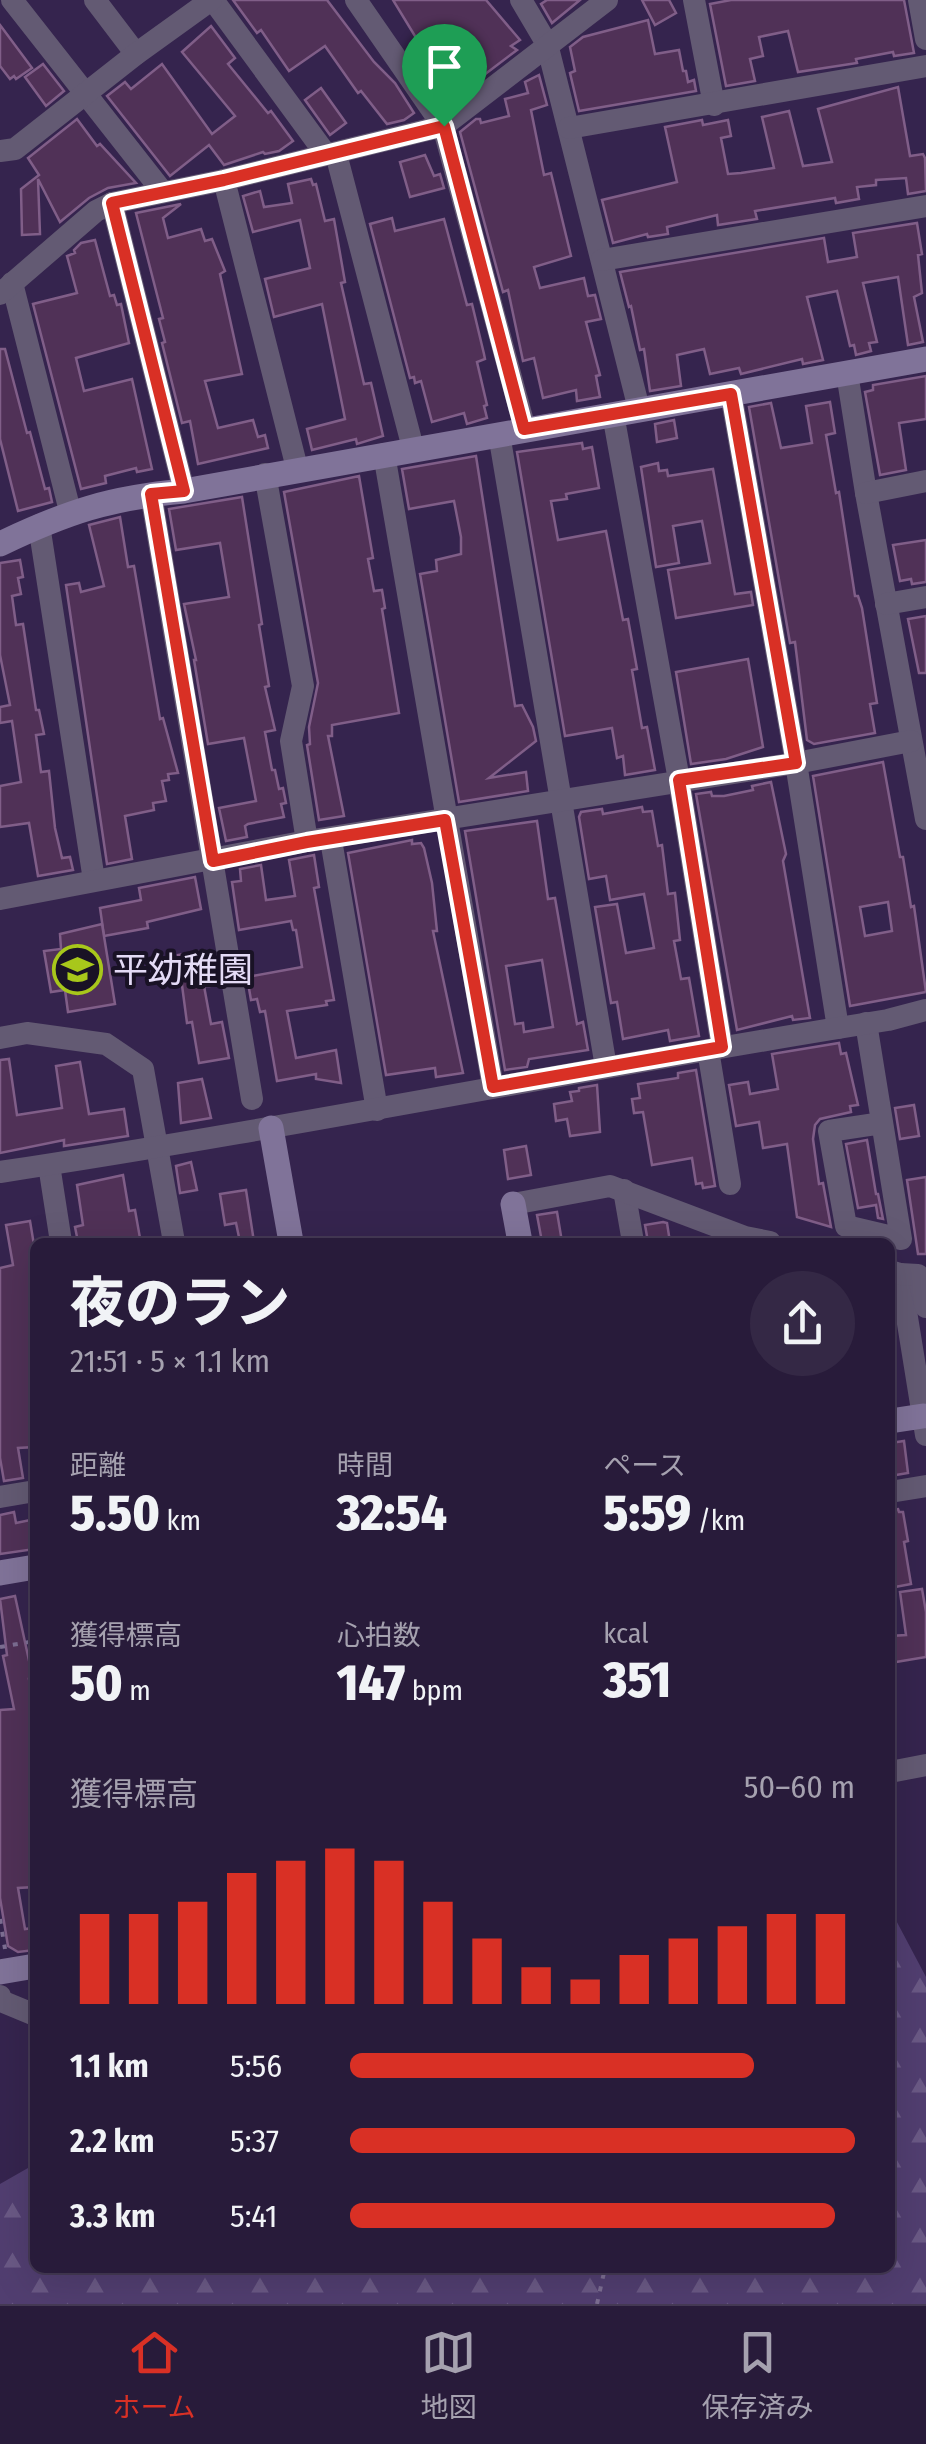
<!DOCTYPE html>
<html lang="ja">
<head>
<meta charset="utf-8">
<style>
	:root { --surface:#281b3a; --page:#342845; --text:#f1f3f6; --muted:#a5a1af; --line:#443954; --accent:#d93025 }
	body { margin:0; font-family:"Fira Sans Condensed","Noto Sans JP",sans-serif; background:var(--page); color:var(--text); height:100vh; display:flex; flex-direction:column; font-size:38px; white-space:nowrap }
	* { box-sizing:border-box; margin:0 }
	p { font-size:32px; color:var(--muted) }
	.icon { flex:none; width:55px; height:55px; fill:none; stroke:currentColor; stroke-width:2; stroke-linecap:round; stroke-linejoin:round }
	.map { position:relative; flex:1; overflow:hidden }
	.drawer { position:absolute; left:30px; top:1238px; width:865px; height:1035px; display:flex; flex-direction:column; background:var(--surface); border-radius:15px; box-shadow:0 10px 40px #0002,0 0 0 2px var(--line) }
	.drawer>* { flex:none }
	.pin { position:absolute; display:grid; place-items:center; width:85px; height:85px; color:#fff; margin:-102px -42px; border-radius:50% 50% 50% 0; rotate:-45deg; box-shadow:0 0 10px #0007 }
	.pin .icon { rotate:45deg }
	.round { display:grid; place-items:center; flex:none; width:105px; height:105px; border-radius:52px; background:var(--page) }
	.overview { display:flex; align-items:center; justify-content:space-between; height:170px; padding:0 40px }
	h1 { font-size:55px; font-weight:800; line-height:75px }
	.figures { display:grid; grid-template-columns:repeat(3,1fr); gap:15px; height:170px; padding:10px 40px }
	.figures div { display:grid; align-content:center }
	.figures b { font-size:50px; font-weight:800 }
	.figures small { font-size:28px; font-weight:400 }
	.figures p { font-size:28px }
	.chart { height:280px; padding:20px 40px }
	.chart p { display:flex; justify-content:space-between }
	.chart svg { width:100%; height:180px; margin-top:10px; stroke:var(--accent); stroke-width:6 }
	ul { padding:0 40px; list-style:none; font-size:32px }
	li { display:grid; grid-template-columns:160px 120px 1fr; align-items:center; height:75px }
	li i { height:25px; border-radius:12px; background:var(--accent) }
	.dock { display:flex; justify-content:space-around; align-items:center; height:140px; border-top:2px solid var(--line); background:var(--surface); font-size:28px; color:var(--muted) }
	.dock a { display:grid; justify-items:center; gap:5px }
	.dock .selected { color:var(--accent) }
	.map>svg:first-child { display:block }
	.forest { fill:url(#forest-firs) }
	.building { fill:#503157; stroke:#805e88; stroke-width:2.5; fill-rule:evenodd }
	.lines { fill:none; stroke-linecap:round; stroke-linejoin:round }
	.path { stroke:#7c6e92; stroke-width:4; stroke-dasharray:5 8; stroke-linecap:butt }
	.street { stroke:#635a73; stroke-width:22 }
	.secondary { stroke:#807399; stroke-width:25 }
	.route-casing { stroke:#fff; stroke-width:20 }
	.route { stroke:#d93025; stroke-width:12 }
	.labels { text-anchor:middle; stroke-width:8; stroke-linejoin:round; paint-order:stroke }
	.poi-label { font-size:35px; fill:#e4dbf6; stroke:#191225; text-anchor:start }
</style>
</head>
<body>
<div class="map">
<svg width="926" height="2304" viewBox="0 0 926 2304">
	<defs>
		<pattern id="forest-firs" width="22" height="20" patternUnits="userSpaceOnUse" patternTransform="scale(2.5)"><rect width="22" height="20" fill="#513e70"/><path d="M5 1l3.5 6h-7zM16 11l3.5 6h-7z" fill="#6a5985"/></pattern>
	</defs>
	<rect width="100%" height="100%" fill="#35244e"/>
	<polygon class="forest" points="890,1909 926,1977 926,2304 0,2304 0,2184 35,2164 35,2268 890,2268"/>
	<g class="building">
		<polygon points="233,0 327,0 374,62 395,83 414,113 404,120 387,124 361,91 358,93 325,46 289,71 261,30 257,33"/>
		<polygon points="393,0 486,0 520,40 511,46 517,50 476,81 472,77 466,81 462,76 438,93 420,66 429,59"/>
		<polygon points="547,0 580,0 552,23 541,4"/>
		<polygon points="642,0 669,0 676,13 655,25"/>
		<polygon points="731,0 904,0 914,53 894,56 893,52 856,59 857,63 798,72 788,31 759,37 763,56 750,59 755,81 726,86 710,4"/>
		<polygon points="648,20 655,54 679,50 683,71 686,71 688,82 694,80 696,91 579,111 570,73 575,71 570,47 583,37"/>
		<polygon points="0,25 32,68 16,79 14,76 10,79 0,66"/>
		<polygon points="211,26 235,58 228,64 268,113 271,111 293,141 279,151 265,154 263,152 224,165 209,145 170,176 107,96 125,82 131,89 162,64 212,134 235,116 182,52"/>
		<polygon points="43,64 64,91 46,106 25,77"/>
		<polygon points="539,75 547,105 531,110 544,175 551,173 571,256 534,267 540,288 584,278 588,296 595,295 601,319 586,322 600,375 596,376 600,397 577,401 576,390 543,398 534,358 523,361 508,290 503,292 460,132 476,119 480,119 481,123 509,116 505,99 528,93 525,82"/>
		<polygon points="898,87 910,156 923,154 925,158 926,191 908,194 906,178 876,180 876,185 857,187 859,199 836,203 835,198 755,211 757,219 718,225 717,215 667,227 668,234 648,237 647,234 613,243 602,200 677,182 665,127 702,120 703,125 728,120 731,136 721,138 728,174 741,173 774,168 762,117 789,111 803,166 832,162 818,109"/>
		<polygon points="321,88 346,123 330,135 305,100"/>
		<polygon points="77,119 97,146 100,144 136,183 108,188 89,198 60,222 38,179 40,234 22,235 21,189 39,175 28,158"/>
		<polygon points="425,155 434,176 440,174 444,188 410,197 400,162"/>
		<polygon points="311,179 313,185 316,184 325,221 334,219 345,282 341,283 364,384 371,383 383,436 357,444 356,439 312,450 307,429 345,419 322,304 274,317 265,279 310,268 300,220 253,232 243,196 260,191 264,207 292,203 288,184"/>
		<polygon points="181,204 163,218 168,238 201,229 205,241 212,239 225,271 220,274 242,374 205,381 218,428 253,420 258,437 265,435 268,448 198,464 190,421 182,423 162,343 165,342 159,319 163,318 136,213"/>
		<polygon points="392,218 395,231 444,219 467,305 472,304 484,354 485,359 477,362 487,405 484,406 487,418 467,424 464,413 432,422 421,381 415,383 414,377 410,378 370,224"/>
		<polygon points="917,223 922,254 918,255 922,293 914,297 923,342 908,345 898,277 863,283 877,342 869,343 871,351 856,355 854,345 850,346 837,291 807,297 823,360 803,364 802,359 741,374 739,368 710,374 704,349 677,355 681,386 650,391 644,349 640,350 631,306 629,307 620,272 824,238 828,262 857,257 853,233"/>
		<polygon points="95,240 110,296 114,295 117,305 121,304 129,343 76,358 84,391 132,379 152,469 137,472 136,468 105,476 106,483 81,489 33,304 77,293 67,256 75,253 74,250 81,243"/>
		<polygon points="0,349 5,349 27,433 30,432 45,489 49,488 52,502 18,511 0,439"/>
		<polygon points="926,376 926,419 899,423 906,470 880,475 865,392 873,390 873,385"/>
		<polygon points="830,402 835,433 826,435 836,493 839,492 855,596 858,596 862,608 877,703 870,704 875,733 814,744 807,740 795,642 790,643 749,407 771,403 781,448 812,443 806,406"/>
		<polygon points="674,420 677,438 657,442 655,424"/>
		<polygon points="582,443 583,449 592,447 599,488 566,494 567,499 551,501 558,540 606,531 623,620 628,619 637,669 632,670 642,728 647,727 655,770 625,775 623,756 617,758 612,728 565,736 517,452"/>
		<polygon points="476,456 515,706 522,705 533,727 536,741 489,778 526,772 528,791 459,802 420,574 437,571 436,560 461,554 461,537 454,501 409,509 402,469"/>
		<polygon points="658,463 659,471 667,470 668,476 713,469 735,594 751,592 753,605 676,618 668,570 710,563 702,521 673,526 679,563 656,567 641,467"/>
		<polygon points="359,476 373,558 368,559 374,591 382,590 385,608 382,609 399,713 332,725 332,736 328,736 344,816 319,820 307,745 310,744 309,727 318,683 284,492"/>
		<polygon points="242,497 262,624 259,625 269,686 265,687 275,730 265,732 272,770 275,770 279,789 283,788 286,803 281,804 284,817 248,824 245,826 247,837 226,841 219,808 256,801 244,738 208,744 194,660 196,660 184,604 229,597 220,543 176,550 169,509"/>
		<polygon points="120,517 128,567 134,566 160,719 163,718 178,773 168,774 169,780 162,781 166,801 153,803 154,810 125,816 132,859 107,864 66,585 79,583 81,592 104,586 89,525"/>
		<polygon points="926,540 926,582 912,584 911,579 900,581 893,545"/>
		<polygon points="20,560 23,577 18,578 21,594 12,596 16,625 23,624 36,710 39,710 44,734 36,735 41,772 49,771 55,828 62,858 70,857 73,870 38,876 29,823 0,827 0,786 21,782 12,721 0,723 0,707 10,705 0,655 0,563"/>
		<polygon points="926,616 926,673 919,673 908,619"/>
		<polygon points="748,659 763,747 726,759 691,764 676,672"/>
		<path d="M883 762 900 857H903L911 907 914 906 926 992 850 1006 813 776ZM888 902 892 931 865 936 860 907Z"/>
		<polygon points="771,782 786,854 783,861 810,1018 793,1020 792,1016 737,1030 696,794 711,792 712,796 724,796 753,790 752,786"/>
		<polygon points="642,807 643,812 652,811 658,846 662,845 668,894 675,893 680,940 674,941 681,979 689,978 699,1036 670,1041 668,1030 623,1039 617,1002 611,1003 595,907 617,904 626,953 654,948 644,894 610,900 606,876 589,879 579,817 581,812 602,809 603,814"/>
		<path d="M537 821 548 899 555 898 577 1024 583 1022 588 1050 529 1059 527 1067 505 1070 465 831ZM542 960 553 1027 524 1032 523 1023 515 1024 506 966Z"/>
		<polygon points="412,840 412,844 421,843 424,848 432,883 437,931 433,931 463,1073 436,1077 435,1068 386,1075 348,853"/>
		<polygon points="314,855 319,887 314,888 334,1000 326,1001 327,1005 287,1011 296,1058 336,1050 341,1083 316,1079 316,1074 277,1081 265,1011 260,1012 257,999 251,1000 247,977 302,967 296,930 293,930 291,921 239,930 232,882 241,881 240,869 261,865 266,900 295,896 289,860"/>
		<polygon points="195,877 201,909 147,922 148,928 104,936 100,908 141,900 139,888"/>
		<polygon points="102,924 115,1004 68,1012 65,990 51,992 44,951 61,949 60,934"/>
		<polygon points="204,951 209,986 204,986 211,1024 222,1022 229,1058 199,1063 192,1022 187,1023 178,955"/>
		<polygon points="839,1043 841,1054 846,1053 858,1105 850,1106 851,1112 820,1119 815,1125 813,1139 819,1184 823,1183 831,1227 797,1217 787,1144 763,1148 759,1122 736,1126 729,1085 748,1082 750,1094 778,1089 772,1054"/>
		<polygon points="9,1059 17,1115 62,1108 56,1066 80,1062 89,1114 124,1109 128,1136 64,1146 64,1140 0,1153 0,1060"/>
		<polygon points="696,1070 715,1186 703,1188 702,1183 696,1184 692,1158 652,1165 643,1112 634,1113 632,1099 640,1098 638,1084 678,1078 678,1073"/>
		<polygon points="202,1079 211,1118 181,1123 178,1083"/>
		<polygon points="597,1085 600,1132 570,1136 567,1119 556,1121 554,1104 572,1101 570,1092 579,1091 579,1088"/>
		<polygon points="914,1105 919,1136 900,1139 895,1108"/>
		<polygon points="867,1140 876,1194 878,1194 883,1219 878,1218 876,1205 858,1208 846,1144"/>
		<polygon points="526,1146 531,1175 508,1179 504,1150"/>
		<polygon points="191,1162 197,1190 180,1193 176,1166"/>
		<polygon points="123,1175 129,1211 135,1210 140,1238 78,1242 75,1227 83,1225 77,1185"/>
		<polygon points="926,1177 926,1254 918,1254 907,1180"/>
		<polygon points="246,1190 254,1242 240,1242 236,1223 225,1225 220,1194"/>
		<polygon points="557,1212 562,1242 542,1242 537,1215"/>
		<polygon points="30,1221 35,1251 32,1251 35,1447 18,1448 23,1478 4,1481 0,1458 0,1268 13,1265 6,1225"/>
		<polygon points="663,1222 667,1223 670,1242 648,1242 645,1225"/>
		<polygon points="904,1441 908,1473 890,1476 890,1443"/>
		<polygon points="898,1509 899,1512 903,1512 908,1541 904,1542 911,1584 895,1587 890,1557 890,1510"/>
		<polygon points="14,1512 16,1523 35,1519 35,1549 0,1554 0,1515"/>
		<polygon points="922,1589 926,1612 926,1657 890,1663 890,1636 906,1635 900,1592"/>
		<polygon points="15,1596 33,1679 29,1679 35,1719 35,1887 18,1888 25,1929 33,1928 35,1950 18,1952 8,1946 0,1898 0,1710 14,1709 3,1656 7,1655 0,1599"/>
	</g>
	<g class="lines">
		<g class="path">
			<polyline points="0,1647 35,1641"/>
			<polyline points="0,1919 5,1949"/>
			<polyline points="597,2304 605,2268"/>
		</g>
		<g class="street">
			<polyline points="12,0 162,191"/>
			<polyline points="95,0 136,54"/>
			<polyline points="213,0 325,153"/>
			<polyline points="356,0 443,126 525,429"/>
			<polyline points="521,0 547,44 639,409"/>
			<polyline points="694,0 714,105"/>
			<polyline points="919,0 926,39"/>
			<polyline points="569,128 926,66"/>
			<polyline points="0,151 15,149 136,54 211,0"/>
			<polyline points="336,154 413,448"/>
			<polyline points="224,180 297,468"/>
			<polyline points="112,203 184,491"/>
			<polyline points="602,260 926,206"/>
			<polyline points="12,283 70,511"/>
			<polyline points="0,294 96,211 112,203 224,180 443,126 607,0"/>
			<polyline points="847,373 866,493 926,819"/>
			<polyline points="731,394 796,763 838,1028"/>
			<polyline points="613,414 679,780 722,1047"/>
			<polyline points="499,434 606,1067"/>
			<polyline points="384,454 493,1087"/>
			<polyline points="265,474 303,686 291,741 307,841"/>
			<polyline points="866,493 926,481"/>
			<polyline points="151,494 252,1099"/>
			<polyline points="39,525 94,880"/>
			<polyline points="886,604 926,597"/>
			<polyline points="331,840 377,1110"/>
			<polyline points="0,899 307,841 796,763 911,741"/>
			<polyline points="866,1023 901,1239 846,1226 829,1131 882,1123"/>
			<polyline points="0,1038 27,1033 106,1044 143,1069 174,1242"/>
			<polyline points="708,1050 730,1184"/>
			<polyline points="49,1165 61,1242"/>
			<path d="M0 1172C297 1127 591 1067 888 1020L926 1010"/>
			<polyline points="624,1190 633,1242"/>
			<polyline points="513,1204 610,1186 745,1237 770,1242"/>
			<polyline points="890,1271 900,1274 926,1435"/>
			<polyline points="900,1274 918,1275 926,1307"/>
			<polyline points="890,1492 926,1486"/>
			<polyline points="0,1497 35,1491"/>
			<polyline points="890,1772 926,1765"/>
			<polyline points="0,1996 1,2001 35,2015"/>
		</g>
		<g class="secondary">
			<path d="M0 544C67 512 109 498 184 491L926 359"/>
			<polyline points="271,1128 291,1242"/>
			<polyline points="513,1204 520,1242"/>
			<polyline points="890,1421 923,1416"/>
			<polyline points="0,1573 35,1567"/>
			<polyline points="0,1972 35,1966"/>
		</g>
	</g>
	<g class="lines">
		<defs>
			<polygon id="route" points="444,126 524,429 731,394 796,763 679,780 722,1047 493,1087 445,820 307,842 213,861 151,494 184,491 112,203 224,180"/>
		</defs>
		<use href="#route" class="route-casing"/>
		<use href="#route" class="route"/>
	</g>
	<defs>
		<symbol id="school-ring" viewBox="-11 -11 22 22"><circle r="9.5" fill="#191225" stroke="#a8c71b" stroke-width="1.5"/><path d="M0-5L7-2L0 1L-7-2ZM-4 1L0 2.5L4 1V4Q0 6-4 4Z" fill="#a8c71b"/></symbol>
	</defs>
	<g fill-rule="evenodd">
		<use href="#school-ring" x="50" y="942" width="55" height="55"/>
	</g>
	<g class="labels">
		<g class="poi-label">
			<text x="113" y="982">平幼稚園</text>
		</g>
	</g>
</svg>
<div class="pin" style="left:444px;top:126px;background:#1e9e55"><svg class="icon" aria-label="arrive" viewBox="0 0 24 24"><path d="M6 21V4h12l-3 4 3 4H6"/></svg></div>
<section class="drawer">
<div class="overview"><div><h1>夜のラン</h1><p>21:51 · 5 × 1.1 km</p></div><a class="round"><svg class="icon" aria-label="share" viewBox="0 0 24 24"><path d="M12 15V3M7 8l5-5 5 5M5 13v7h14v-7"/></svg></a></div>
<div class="figures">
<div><p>距離</p><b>5.50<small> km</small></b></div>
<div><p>時間</p><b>32:54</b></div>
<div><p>ペース</p><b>5:59<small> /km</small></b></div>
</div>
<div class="figures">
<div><p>獲得標高</p><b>50<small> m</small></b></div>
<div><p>心拍数</p><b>147<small> bpm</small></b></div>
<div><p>kcal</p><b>351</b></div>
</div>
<div class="chart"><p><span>獲得標高</span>50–60 m</p>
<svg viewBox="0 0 160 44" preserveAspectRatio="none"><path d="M5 44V22M15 44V22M25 44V19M35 44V12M45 44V9M55 44V6M65 44V9M75 44V19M85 44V28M95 44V35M105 44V38M115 44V32M125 44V28M135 44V25M145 44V22M155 44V22"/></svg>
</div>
<ul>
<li><b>1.1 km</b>5:56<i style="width:80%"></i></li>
<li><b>2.2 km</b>5:37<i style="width:100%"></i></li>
<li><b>3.3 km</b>5:41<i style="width:96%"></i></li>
</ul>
</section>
</div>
<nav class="dock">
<a class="selected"><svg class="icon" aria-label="home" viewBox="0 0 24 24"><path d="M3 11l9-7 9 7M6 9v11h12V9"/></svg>ホーム</a>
<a><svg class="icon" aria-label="map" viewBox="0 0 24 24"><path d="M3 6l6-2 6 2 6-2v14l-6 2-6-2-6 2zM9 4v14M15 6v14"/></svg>地図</a>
<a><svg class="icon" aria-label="saved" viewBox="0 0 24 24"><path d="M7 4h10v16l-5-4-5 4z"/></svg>保存済み</a>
</nav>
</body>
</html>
